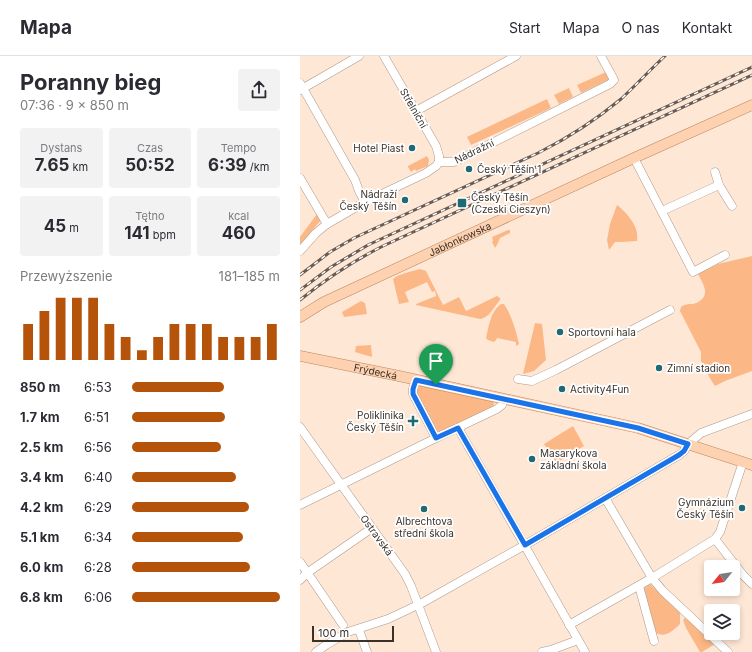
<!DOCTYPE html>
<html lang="pl">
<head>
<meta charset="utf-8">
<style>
	:root { --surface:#fff; --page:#f2f2f3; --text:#2b2b33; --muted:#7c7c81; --line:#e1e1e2; --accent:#b45309 }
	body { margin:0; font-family:Inter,sans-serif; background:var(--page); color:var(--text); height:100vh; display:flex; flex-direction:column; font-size:15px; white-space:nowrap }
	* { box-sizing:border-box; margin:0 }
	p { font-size:13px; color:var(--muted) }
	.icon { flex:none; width:22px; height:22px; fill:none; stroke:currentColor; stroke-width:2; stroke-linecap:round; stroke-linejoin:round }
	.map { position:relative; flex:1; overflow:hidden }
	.drawer { display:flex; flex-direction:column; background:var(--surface); width:300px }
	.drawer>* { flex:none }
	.needle { width:26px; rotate:240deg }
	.tools { position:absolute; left:404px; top:504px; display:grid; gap:8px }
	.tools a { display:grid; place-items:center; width:36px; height:36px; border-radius:4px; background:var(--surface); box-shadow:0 2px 6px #0003; font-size:20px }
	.scale { position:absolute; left:12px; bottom:10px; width:82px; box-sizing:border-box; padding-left:4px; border:2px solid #3a312a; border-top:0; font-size:11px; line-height:14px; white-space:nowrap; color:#3a312a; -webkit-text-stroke:3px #fff; paint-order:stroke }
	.pin { position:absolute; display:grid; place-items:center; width:34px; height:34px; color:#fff; margin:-41px -17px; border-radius:50% 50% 50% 0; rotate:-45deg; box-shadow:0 0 4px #0007 }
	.pin .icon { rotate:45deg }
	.round { display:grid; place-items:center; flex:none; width:42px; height:42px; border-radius:4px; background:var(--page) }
	.overview { display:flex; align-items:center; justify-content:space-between; height:68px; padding:0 20px }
	h1 { font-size:22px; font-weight:700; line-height:30px }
	.metrics { display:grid; grid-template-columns:repeat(3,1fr); gap:6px; height:68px; padding:4px 20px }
	.metrics div { display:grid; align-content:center; border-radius:4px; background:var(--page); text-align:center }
	.metrics b { font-size:17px; font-weight:700 }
	.metrics small { font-size:11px; font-weight:400 }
	.metrics p { font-size:11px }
	.chart { height:112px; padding:8px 20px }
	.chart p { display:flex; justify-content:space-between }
	.chart svg { width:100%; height:72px; margin-top:4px; stroke:var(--accent); stroke-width:6 }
	ul { padding:0 20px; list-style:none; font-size:13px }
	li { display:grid; grid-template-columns:64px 48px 1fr; align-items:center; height:30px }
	li i { height:10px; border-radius:5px; background:var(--accent) }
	header { display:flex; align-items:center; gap:24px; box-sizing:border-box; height:56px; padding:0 20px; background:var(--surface); border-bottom:1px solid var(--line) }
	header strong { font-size:19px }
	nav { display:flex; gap:22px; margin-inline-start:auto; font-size:14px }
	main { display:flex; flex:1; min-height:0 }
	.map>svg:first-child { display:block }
	.green { fill:#fbb886 }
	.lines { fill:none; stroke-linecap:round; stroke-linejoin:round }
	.minor-casing { stroke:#af9889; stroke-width:9 }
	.major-casing { stroke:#b9865f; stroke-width:11 }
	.minor { stroke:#fff; stroke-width:8 }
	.major { stroke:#fed1b0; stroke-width:10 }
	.rail-casing { stroke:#685b52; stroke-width:3 }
	.rail { stroke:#fff; stroke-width:1.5; stroke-dasharray:4.5; stroke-linecap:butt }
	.route-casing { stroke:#fff; stroke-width:8 }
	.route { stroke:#1a73e8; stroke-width:5 }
	.poi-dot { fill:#1f6973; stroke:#fff; stroke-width:1.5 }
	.labels { text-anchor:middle; stroke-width:3.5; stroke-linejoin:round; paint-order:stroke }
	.street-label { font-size:10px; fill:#3a312a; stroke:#fff }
	.poi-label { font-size:10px; fill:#3a312a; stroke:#fff; text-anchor:start }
</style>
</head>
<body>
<header>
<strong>Mapa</strong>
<nav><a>Start</a><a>Mapa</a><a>O nas</a><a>Kontakt</a></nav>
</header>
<main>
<section class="drawer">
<div class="overview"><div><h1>Poranny bieg</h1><p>07:36 · 9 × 850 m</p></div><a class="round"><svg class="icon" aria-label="share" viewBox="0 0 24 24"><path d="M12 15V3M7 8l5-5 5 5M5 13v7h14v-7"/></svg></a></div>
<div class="metrics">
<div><p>Dystans</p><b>7.65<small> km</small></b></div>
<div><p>Czas</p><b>50:52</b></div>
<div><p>Tempo</p><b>6:39<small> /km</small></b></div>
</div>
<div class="metrics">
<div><b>45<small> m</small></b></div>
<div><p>Tętno</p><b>141<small> bpm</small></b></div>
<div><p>kcal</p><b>460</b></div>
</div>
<div class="chart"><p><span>Przewyższenie</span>181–185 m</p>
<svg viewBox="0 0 160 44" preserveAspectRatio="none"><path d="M5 44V22M15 44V14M25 44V6M35 44V6M45 44V6M55 44V22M65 44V30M75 44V38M85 44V30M95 44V22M105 44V22M115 44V22M125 44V30M135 44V30M145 44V30M155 44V22"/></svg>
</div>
<ul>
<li><b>850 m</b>6:53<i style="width:62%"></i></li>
<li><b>1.7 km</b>6:51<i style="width:63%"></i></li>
<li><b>2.5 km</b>6:56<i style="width:60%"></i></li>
<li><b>3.4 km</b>6:40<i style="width:70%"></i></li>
<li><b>4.2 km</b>6:29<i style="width:79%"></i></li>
<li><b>5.1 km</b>6:34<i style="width:75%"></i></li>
<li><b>6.0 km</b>6:28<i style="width:80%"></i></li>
<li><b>6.8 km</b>6:06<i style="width:100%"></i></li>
</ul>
</section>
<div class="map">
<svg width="452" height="596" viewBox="0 0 452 596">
	<rect width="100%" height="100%" fill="#ffe7d6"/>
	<g class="green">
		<polygon points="306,16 310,23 281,37 277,29"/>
		<polygon points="269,32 273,41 259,48 254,39"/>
		<polygon points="247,43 251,52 171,89 167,81"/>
		<polygon points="127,100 129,104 128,110 116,115 115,113 111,116 108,111 108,110"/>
		<path d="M317 149C327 157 340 171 337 185L321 186H315L309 194 307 184 310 168Z"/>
		<polygon points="17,158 21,164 0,189 0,181"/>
		<polygon points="208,174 210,174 210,177 200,182 197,189 195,192 192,186 193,185 192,181"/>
		<path d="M452 200V315L425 325 415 330 411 324 401 305V296L380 255 381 251C385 248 388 248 393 248 396 247 399 246 401 244 410 237 402 226 398 218L418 208Z"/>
		<path d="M120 213 126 215 143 249 159 241 166 255 197 240 200 242V244C194 251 189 262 180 263L116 249V248L136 240 135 235 132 236 127 226 105 236 109 246 99 248 93 223C98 218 113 215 120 213Z"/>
		<polygon points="61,245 65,247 67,258 44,261 42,256"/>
		<path d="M201 248H204C212 260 216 275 219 288L216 290V286L197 282 196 284 194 286 188 284 186 282C189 270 190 256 201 248Z"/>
		<polygon points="235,267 242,268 246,304 234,315 223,318"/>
		<polygon points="71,289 72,301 55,296 56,290"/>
		<polygon points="121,329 191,343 194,347 193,352 137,378 115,337 116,333"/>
		<polygon points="273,370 284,390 256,407 244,388"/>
		<path d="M350 528 380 557V568C373 575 364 583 355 576L343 533Z"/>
		<polygon points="386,561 415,588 402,596 400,596 386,572 383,564"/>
	</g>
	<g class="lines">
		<defs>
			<g id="minor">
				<polyline points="84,0 136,90 139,100 139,106"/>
				<polyline points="0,27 55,124 59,135 65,146"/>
				<polyline points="0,34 59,0"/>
				<polyline points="116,55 216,0"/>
				<polyline points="334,102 393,216 425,199"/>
				<polyline points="415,116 419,129 432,150"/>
				<polyline points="0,122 27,168"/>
				<polyline points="362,155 419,129"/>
				<polyline points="0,195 16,177 27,168 65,146 126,117 136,110 139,106 154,106 310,28 314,24 313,22 301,0"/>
				<polyline points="218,323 232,325 256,314 370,254"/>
				<polyline points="116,324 113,333 113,338 136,382"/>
				<polyline points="0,371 105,518 111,530 136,596"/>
				<polyline points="158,372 285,596"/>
				<polyline points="305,442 352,522 362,534 428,596"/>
				<polyline points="0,449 136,382 197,353 202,349 203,343"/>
				<polyline points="415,483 443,519 452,528"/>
				<polyline points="0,506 43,569"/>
				<polyline points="0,524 7,517 72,472"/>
				<polyline points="339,530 354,585"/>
				<polyline points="269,569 352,522 415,483 420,476 443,406"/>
				<polyline points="59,574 67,596"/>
				<polyline points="16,596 26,589 48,576 88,563 122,547 225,489 379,399 384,395 388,388 401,377 452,358"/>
				<polyline points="242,596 251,594 278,584"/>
			</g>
			<g id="major">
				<path id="s1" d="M0 261 24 246 334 102 452 49"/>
				<path id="s2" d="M0 300 99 320 338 372 452 409"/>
			</g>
		</defs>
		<use href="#minor" class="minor-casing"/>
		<use href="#major" class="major-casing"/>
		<use href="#minor" class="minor"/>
		<use href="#major" class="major"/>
		<defs>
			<g id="rail">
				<path d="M0 219 30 196 54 182 238 97C266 83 297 63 321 43 336 29 350 14 365 0"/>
				<polyline points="0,234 31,211 68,189 452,11"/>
				<path d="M0 244C26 223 53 205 83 190L452 19"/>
			</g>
		</defs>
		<use href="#rail" class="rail-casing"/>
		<use href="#rail" class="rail"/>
	</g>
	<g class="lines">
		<defs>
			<polygon id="route" points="116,324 338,372 388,388 384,395 379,399 225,489 158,372 136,382 113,338 113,333"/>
		</defs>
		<use href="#route" class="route-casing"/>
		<use href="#route" class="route"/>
	</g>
	<g class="poi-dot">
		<circle cx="112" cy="92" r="4"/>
		<circle cx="169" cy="113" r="4"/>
		<circle cx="105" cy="144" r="4"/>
		<rect x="157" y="142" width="10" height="10" rx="2"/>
		<circle cx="260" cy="276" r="4"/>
		<circle cx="359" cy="312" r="4"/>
		<circle cx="262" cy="333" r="4"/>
		<path d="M111 359h4v4h4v4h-4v4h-4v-4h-4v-4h4z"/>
		<circle cx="232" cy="403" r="4"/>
		<circle cx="442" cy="452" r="4"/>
		<circle cx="124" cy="453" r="4"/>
	</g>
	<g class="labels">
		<g class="street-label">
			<text transform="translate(114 52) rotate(60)" y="4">Střelniční</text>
			<text transform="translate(174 95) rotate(-26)" y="4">Nádražní</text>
			<text dy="4" stroke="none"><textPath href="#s1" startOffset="178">Jabłonkowska</textPath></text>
			<text dy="4" stroke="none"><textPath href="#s2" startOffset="77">Frýdecká</textPath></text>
			<text transform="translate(77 479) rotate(54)" y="4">Ostravská</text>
		</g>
		<g class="poi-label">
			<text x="104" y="96" text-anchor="end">Hotel Piast</text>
			<text x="177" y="117">Český Těšín 1</text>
			<text x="97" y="142" text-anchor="end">Nádraží<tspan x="97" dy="12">Český Těšín</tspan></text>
			<text x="171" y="145">Český Těšín<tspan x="171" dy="12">(Czeski Cieszyn)</tspan></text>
			<text x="268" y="280">Sportovní hala</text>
			<text x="367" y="316">Zimní stadion</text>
			<text x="270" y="337">Activity4Fun</text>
			<text x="104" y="363" text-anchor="end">Poliklinika<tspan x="104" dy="12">Český Těšín</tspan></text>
			<text x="240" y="401">Masarykova<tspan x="240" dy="12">základní škola</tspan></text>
			<text x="434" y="450" text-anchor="end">Gymnázium<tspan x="434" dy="12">Český Těšín</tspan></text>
			<text x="124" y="469" text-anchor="middle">Albrechtova<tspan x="124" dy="12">střední škola</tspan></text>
		</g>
	</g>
</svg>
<div class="tools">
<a><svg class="needle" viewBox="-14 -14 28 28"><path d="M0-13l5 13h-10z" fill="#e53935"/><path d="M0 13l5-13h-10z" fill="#7c7c81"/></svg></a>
<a><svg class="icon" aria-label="layers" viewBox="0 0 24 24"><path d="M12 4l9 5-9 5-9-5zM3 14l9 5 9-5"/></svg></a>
</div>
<div class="scale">100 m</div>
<div class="pin" style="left:136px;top:329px;background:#1e9e55"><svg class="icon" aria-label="arrive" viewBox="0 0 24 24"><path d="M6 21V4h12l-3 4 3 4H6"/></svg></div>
</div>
</main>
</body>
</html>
